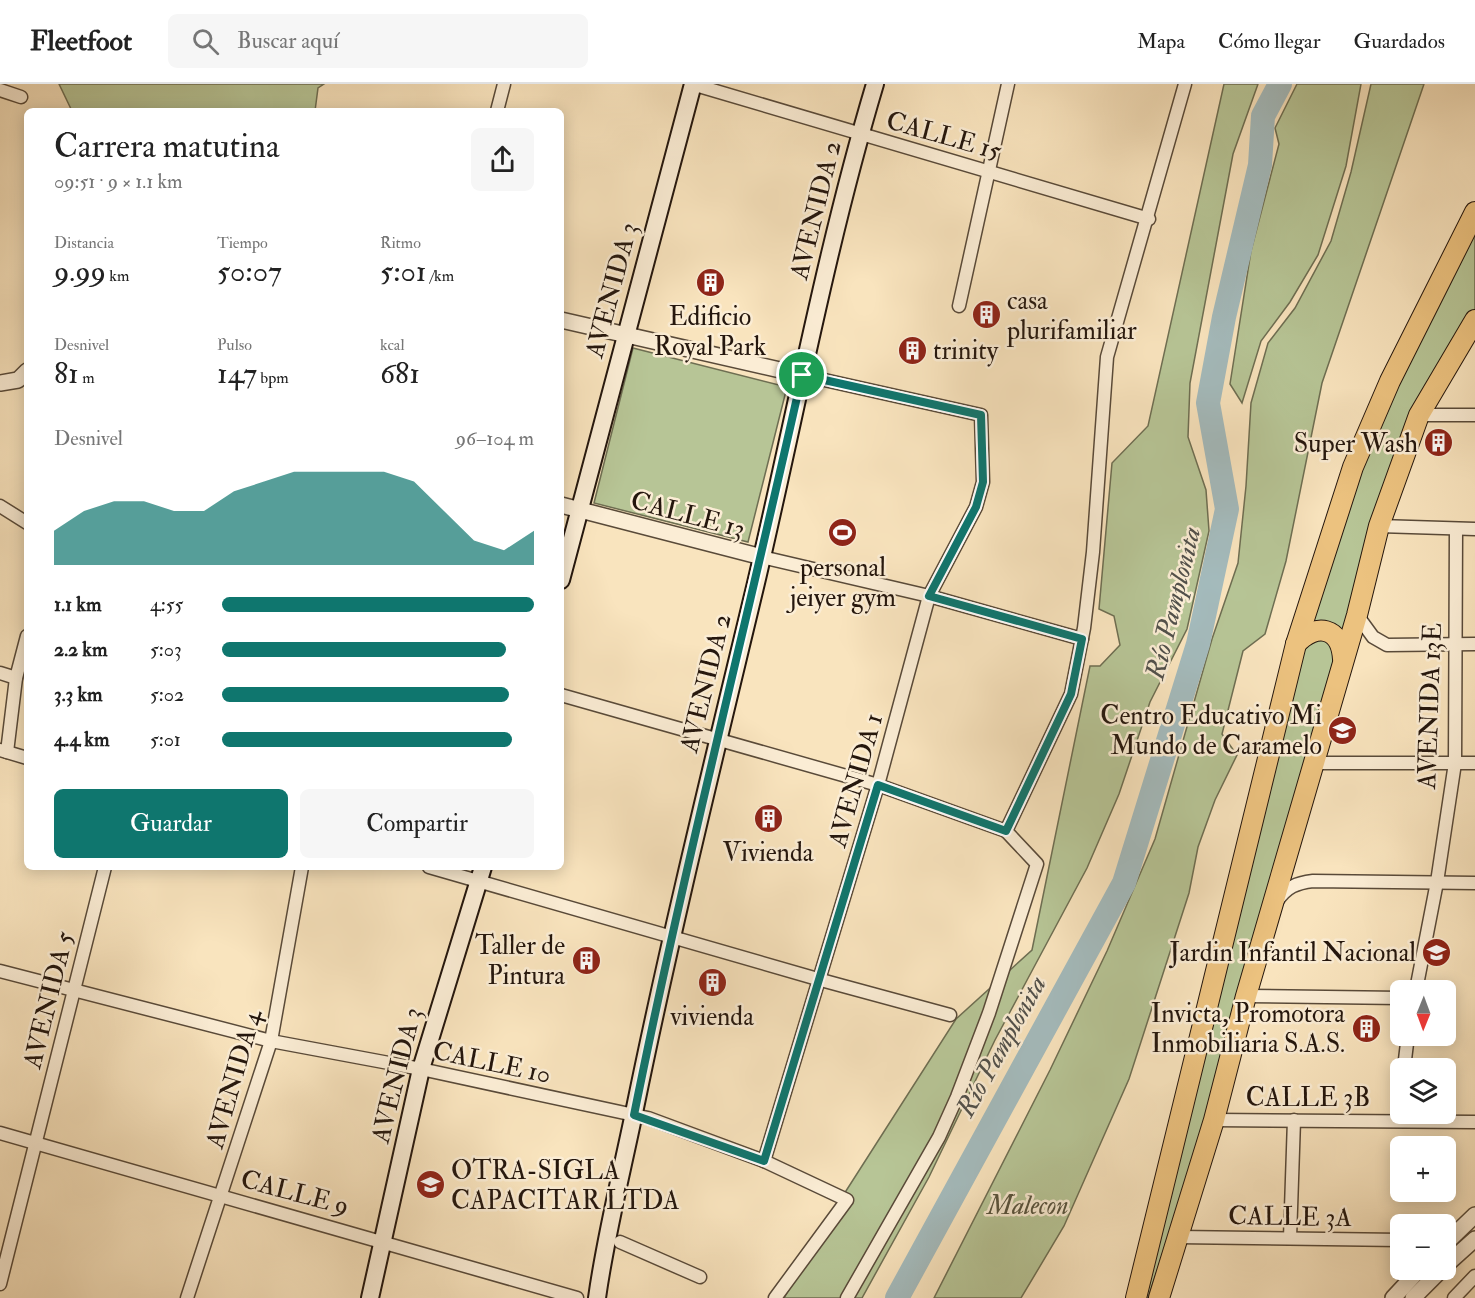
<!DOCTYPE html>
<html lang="es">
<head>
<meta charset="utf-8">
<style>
	:root { --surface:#fff; --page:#f6f6f6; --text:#222; --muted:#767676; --line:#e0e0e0; --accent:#0f766e }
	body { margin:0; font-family:"IM FELL Double Pica",serif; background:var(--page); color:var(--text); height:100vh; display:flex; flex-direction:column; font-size:22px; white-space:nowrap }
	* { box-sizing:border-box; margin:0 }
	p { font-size:20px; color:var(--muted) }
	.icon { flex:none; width:33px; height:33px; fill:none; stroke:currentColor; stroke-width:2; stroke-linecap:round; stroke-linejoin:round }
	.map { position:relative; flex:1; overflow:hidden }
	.panel { position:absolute; left:24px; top:24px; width:540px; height:762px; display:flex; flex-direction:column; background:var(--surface); border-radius:9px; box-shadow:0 3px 15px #0003 }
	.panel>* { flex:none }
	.needle { width:39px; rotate:181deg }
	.tools { position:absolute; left:1390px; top:896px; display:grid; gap:12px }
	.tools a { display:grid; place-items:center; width:66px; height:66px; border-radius:9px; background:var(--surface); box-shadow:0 3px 15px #0003; font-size:30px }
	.pin { position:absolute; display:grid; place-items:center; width:51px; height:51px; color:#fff; margin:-26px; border:3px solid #fff; border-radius:50%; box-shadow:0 2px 6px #0007 }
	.round { display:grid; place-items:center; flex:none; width:63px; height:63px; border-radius:9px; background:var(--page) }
	.overview { display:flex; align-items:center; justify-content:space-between; height:102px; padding:0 30px }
	h1 { font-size:33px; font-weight:600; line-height:45px }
	.metrics { display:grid; grid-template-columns:repeat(3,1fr); gap:9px; height:102px; padding:6px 30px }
	.metrics div { display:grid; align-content:center }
	.metrics b { font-size:30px; font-weight:600 }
	.metrics small { font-size:16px; font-weight:400 }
	.metrics p { font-size:16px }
	.chart { height:168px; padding:12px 30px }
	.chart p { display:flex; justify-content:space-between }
	.chart svg { width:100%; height:108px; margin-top:6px; fill:var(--accent); opacity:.7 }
	.cta { display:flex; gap:12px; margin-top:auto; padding:12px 30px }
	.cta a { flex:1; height:69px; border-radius:9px; background:var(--accent); color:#fff; font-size:24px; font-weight:600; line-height:69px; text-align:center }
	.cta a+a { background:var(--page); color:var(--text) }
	ul { padding:0 30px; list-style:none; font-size:20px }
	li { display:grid; grid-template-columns:96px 72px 1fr; align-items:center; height:45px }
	li i { height:15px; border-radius:8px; background:var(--accent) }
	header { display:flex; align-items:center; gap:36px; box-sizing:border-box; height:84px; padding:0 30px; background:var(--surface); border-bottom:2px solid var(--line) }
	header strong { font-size:28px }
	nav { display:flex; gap:33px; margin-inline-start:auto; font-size:21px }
	.search { width:420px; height:54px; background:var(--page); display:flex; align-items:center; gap:15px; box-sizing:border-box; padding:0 21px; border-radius:9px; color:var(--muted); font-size:22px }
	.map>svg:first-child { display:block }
	.green { fill:#b7c596; stroke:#6e6e52; stroke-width:1.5 }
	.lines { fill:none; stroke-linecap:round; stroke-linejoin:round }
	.river { stroke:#a4bbbd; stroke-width:24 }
	.minor-casing { stroke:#594a39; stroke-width:15 }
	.tertiary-casing { stroke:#594a39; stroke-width:18 }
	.secondary-casing { stroke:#24160d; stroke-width:20 }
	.primary-casing { stroke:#24160d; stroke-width:22 }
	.minor { stroke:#fbedd5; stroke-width:12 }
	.tertiary { stroke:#fbedd5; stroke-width:15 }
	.secondary { stroke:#fbedd5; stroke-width:16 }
	.primary { stroke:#ecc27f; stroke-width:20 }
	.route-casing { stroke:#fff; stroke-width:12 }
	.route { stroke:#0f766e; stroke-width:8 }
	.labels { text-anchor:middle; stroke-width:5; stroke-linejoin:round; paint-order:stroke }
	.street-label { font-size:26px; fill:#24160d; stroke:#fbedd5 }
	.poi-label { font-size:26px; fill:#24160d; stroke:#fbedd5; text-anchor:end }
	.park-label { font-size:26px; font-style:italic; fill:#57533d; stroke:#fbedd5 }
	.water-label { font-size:27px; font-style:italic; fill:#51504b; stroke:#fbedd5 }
</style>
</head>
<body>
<header>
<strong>Fleetfoot</strong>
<div class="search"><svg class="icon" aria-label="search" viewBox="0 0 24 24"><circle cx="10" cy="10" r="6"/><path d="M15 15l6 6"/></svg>Buscar aquí</div>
<nav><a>Mapa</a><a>Cómo llegar</a><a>Guardados</a></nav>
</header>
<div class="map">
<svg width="1475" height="1214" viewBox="0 0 1475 1214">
	<rect width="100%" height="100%" fill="#f9e4be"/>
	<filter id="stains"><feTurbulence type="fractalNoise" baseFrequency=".00333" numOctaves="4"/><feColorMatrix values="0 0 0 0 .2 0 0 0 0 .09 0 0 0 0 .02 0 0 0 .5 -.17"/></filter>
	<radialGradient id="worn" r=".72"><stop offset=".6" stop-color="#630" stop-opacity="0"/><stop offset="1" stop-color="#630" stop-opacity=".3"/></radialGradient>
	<g class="green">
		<polygon points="59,0 324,0 318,4 315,27 72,27"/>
		<polygon points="1224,0 1258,0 1233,70 1190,299 1188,353 1206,406 1209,447 1187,545 1150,618 1119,710 1087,784 995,956 929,1093 862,1214 784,1214 837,1121 956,935 1032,866 1090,582 1100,582 1120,561 1114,532 1099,525 1112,379 1148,342"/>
		<polygon points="1297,0 1361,0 1346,82 1318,171 1290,218 1261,257 1242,319 1230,300 1251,167 1279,60 1275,44"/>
		<polygon points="1371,0 1424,0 1322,299 1286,477 1265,550 1243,567 1222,650 1237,671 1215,716 1198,763 1189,809 1129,995 1064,1142 1021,1214 934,1214 1050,986 1107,867 1155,755 1212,555 1238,479 1246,402 1251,319 1268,259 1295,224 1331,157 1351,88"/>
		<polygon points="1475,135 1475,228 1417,329 1344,561 1309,545 1355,385"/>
		<polygon points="633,264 787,303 748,458 594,419"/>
		<path d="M1312 548 1340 563C1279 781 1220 999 1148 1214H1142L1298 563Z"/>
	</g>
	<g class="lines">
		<polyline class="river" points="897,1214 1124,799 1198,560 1227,425 1208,319 1224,233 1260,81 1263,32 1280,0"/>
		<defs>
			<g id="minor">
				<polyline points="692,0 1149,135"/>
				<polyline points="0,6 21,13"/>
				<polyline points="497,27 504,0"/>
				<polyline points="959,222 1008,0"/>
				<polyline points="1419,331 1475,331"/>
				<polyline points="0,422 27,439"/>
				<polyline points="1379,442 1475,445"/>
				<polyline points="762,473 929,512 1082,555"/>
				<polyline points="1357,531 1373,553 1387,561 1475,560"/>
				<polyline points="0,589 16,594"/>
				<polyline points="561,611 878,701 1006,747"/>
				<polyline points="0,666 27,674"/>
				<polyline points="7,668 16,594 27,552"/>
				<polyline points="1313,679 1475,679"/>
				<polyline points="429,783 821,896 950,931"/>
				<path d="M1277 817C1287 803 1296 799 1313 797L1475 799"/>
				<polyline points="0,887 271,957 421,985 648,1034 764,1077 847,1116 775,1214"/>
				<polyline points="1416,906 1437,798 1455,679 1456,445"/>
				<polyline points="1246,912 1401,914"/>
				<polyline points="1404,984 1408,951"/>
				<polyline points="1214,1036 1475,1038"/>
				<polyline points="1397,1036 1401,1004"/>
				<polyline points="0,1049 577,1214"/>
				<polyline points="764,1077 878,701 929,512 976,423 983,398 981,331 802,291"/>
				<polyline points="1178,1153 1401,1156"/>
				<polyline points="1290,1154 1294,1036"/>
				<polyline points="620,1158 700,1193"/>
				<polyline points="0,1200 105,783"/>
				<polyline points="187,1214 271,957 302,783"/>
				<polyline points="847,1214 939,1053 957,1013 989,929 1037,780 1006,747 1071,610 1084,544 1093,468 1107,273 1185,0"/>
				<polyline points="1454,1214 1475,1192"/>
			</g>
			<g id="tertiary">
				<polyline points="561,236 802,291"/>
				<polyline points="0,299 18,296 27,287"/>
				<polyline points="561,421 762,473"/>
				<polyline points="1446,1159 1475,1131"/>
				<polyline points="1446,1181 1475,1155"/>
				<polyline points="1393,1214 1420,1185"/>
				<polyline points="1413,1214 1442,1185"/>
			</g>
			<g id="secondary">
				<polyline points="561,496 693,0"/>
				<polyline points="370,1214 421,985 483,783"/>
				<path d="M597 1214C606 1149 622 1088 635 1024 671 848 714 674 756 499 795 333 826 164 875 0"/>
			</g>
			<g id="primary">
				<path d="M1296 560C1316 538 1341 543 1343 575"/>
				<polyline points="1136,1214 1296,560 1353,383 1390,297 1475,128"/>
				<polyline points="1159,1214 1214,1036 1246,912 1357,531 1379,442 1419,331 1475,236"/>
			</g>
		</defs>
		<use href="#minor" class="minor-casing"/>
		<use href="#tertiary" class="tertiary-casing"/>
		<use href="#secondary" class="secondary-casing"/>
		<use href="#primary" class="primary-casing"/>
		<use href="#minor" class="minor"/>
		<use href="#tertiary" class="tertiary"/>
		<use href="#secondary" class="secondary"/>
		<use href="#primary" class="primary"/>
	</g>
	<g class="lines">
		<defs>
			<path id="route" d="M802 291 981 331 983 398 976 423 929 512 1082 555 1071 610 1006 747 878 701 764 1077 634 1031C684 783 747 538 802 291Z"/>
		</defs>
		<use href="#route" class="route-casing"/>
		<use href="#route" class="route"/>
	</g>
	<defs>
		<symbol id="building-disc" viewBox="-11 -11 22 22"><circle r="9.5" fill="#8f2418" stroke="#fbedd5"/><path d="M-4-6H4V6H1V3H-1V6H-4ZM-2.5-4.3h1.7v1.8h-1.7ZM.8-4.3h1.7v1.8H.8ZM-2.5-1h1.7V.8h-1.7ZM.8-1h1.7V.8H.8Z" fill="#fff"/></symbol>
		<symbol id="stadium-disc" viewBox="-11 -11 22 22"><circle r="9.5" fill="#8f2418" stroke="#fbedd5"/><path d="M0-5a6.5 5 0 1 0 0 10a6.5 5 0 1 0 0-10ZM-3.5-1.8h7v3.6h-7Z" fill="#fff"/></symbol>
		<symbol id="school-disc" viewBox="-11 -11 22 22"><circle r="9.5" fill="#8f2418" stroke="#fbedd5"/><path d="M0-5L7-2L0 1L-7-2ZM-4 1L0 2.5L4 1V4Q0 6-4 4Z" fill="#fff"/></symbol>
	</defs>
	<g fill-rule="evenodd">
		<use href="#building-disc" x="694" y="182" width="33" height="33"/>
		<use href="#building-disc" x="970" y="214" width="33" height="33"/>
		<use href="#building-disc" x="896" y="250" width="33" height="33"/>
		<use href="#building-disc" x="1422" y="342" width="33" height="33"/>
		<use href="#stadium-disc" x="826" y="432" width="33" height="33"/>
		<use href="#school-disc" x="1326" y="630" width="33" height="33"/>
		<use href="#building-disc" x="752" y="718" width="33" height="33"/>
		<use href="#school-disc" x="1420" y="852" width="33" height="33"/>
		<use href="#building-disc" x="570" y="860" width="33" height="33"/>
		<use href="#building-disc" x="696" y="882" width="33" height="33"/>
		<use href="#building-disc" x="1350" y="928" width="33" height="33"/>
		<use href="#school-disc" x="414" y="1084" width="33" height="33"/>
	</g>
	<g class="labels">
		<g class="street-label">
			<text transform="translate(944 51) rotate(16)" y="9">CALLE 15</text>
			<text transform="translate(815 126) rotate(-76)" y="9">AVENIDA 2</text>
			<text transform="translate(611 206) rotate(-75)" y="9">AVENIDA 3</text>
			<text transform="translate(688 430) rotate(15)" y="9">CALLE 13</text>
			<text transform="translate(705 599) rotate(-76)" y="9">AVENIDA 2</text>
			<text transform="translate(1429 622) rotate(-88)" y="9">AVENIDA 13E</text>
			<text transform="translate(855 696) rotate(-74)" y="9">AVENIDA 1</text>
			<text transform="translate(48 916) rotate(-76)" y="9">AVENIDA 5</text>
			<text transform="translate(492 978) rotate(12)" y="9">CALLE 10</text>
			<text transform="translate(396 991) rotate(-76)" y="9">AVENIDA 3</text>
			<text transform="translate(233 995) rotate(-74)" y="9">AVENIDA 4</text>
			<text x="1308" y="1022">CALLE 3B</text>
			<text transform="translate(295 1108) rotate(15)" y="9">CALLE 9</text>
			<text transform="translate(1290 1132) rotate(1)" y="9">CALLE 3A</text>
		</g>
		<g class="poi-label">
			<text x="1007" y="225" text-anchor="start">casa<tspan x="1007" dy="30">plurifamiliar</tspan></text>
			<text x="710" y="241" text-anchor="middle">Edificio<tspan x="710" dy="30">Royal Park</tspan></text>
			<text x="933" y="275" text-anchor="start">trinity</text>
			<text x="1418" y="368">Super Wash</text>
			<text x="843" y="492" text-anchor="middle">personal<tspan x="843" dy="30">jeiyer gym</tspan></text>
			<text x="1322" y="640">Centro Educativo Mi<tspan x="1322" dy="30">Mundo de Caramelo</tspan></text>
			<text x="768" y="777" text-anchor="middle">Vivienda</text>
			<text x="565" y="870">Taller de<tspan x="565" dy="30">Pintura</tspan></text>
			<text x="1416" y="877">Jardin Infantil Nacional</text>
			<text x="1345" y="938">Invicta, Promotora<tspan x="1345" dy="30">Inmobiliaria S.A.S.</tspan></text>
			<text x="712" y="941" text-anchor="middle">vivienda</text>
			<text x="451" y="1095" text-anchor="start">OTRA-SIGLA<tspan x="451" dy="30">CAPACITAR LTDA</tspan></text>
		</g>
		<g class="park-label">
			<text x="1028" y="1130">Malecon</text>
		</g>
		<g class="water-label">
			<text transform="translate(1173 519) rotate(-76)" y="9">Río Pamplonita</text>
			<text transform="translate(1001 962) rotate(-61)" y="9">Río Pamplonita</text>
		</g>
	</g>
	<rect width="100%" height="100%" filter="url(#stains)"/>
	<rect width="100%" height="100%" fill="url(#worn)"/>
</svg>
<div class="tools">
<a><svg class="needle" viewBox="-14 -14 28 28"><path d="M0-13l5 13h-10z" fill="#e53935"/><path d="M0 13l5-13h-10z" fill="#767676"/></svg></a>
<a><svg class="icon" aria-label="layers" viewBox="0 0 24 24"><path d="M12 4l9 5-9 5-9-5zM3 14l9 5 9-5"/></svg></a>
<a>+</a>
<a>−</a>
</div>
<div class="pin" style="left:802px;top:291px;background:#1e9e55"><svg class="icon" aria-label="arrive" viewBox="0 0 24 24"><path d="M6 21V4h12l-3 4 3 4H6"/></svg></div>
<section class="panel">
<div class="overview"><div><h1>Carrera matutina</h1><p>09:51 · 9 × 1.1 km</p></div><a class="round"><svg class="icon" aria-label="share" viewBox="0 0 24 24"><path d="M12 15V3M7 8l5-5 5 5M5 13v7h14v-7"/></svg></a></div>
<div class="metrics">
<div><p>Distancia</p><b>9.99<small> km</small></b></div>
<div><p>Tiempo</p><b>50:07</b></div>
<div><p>Ritmo</p><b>5:01<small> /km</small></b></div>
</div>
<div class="metrics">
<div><p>Desnivel</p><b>81<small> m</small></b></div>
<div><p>Pulso</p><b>147<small> bpm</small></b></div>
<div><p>kcal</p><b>681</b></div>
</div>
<div class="chart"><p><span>Desnivel</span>96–104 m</p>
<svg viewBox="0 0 160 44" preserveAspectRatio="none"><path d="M0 44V30L10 22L20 18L30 18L40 22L50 22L60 14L70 10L80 6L90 6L100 6L110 6L120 10L130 22L140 34L150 38L160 30V44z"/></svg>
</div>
<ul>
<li><b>1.1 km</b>4:55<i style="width:100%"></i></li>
<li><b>2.2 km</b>5:03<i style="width:91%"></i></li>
<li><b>3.3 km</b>5:02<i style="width:92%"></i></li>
<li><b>4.4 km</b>5:01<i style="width:93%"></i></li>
</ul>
<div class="cta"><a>Guardar</a><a>Compartir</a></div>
</section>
</div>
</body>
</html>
